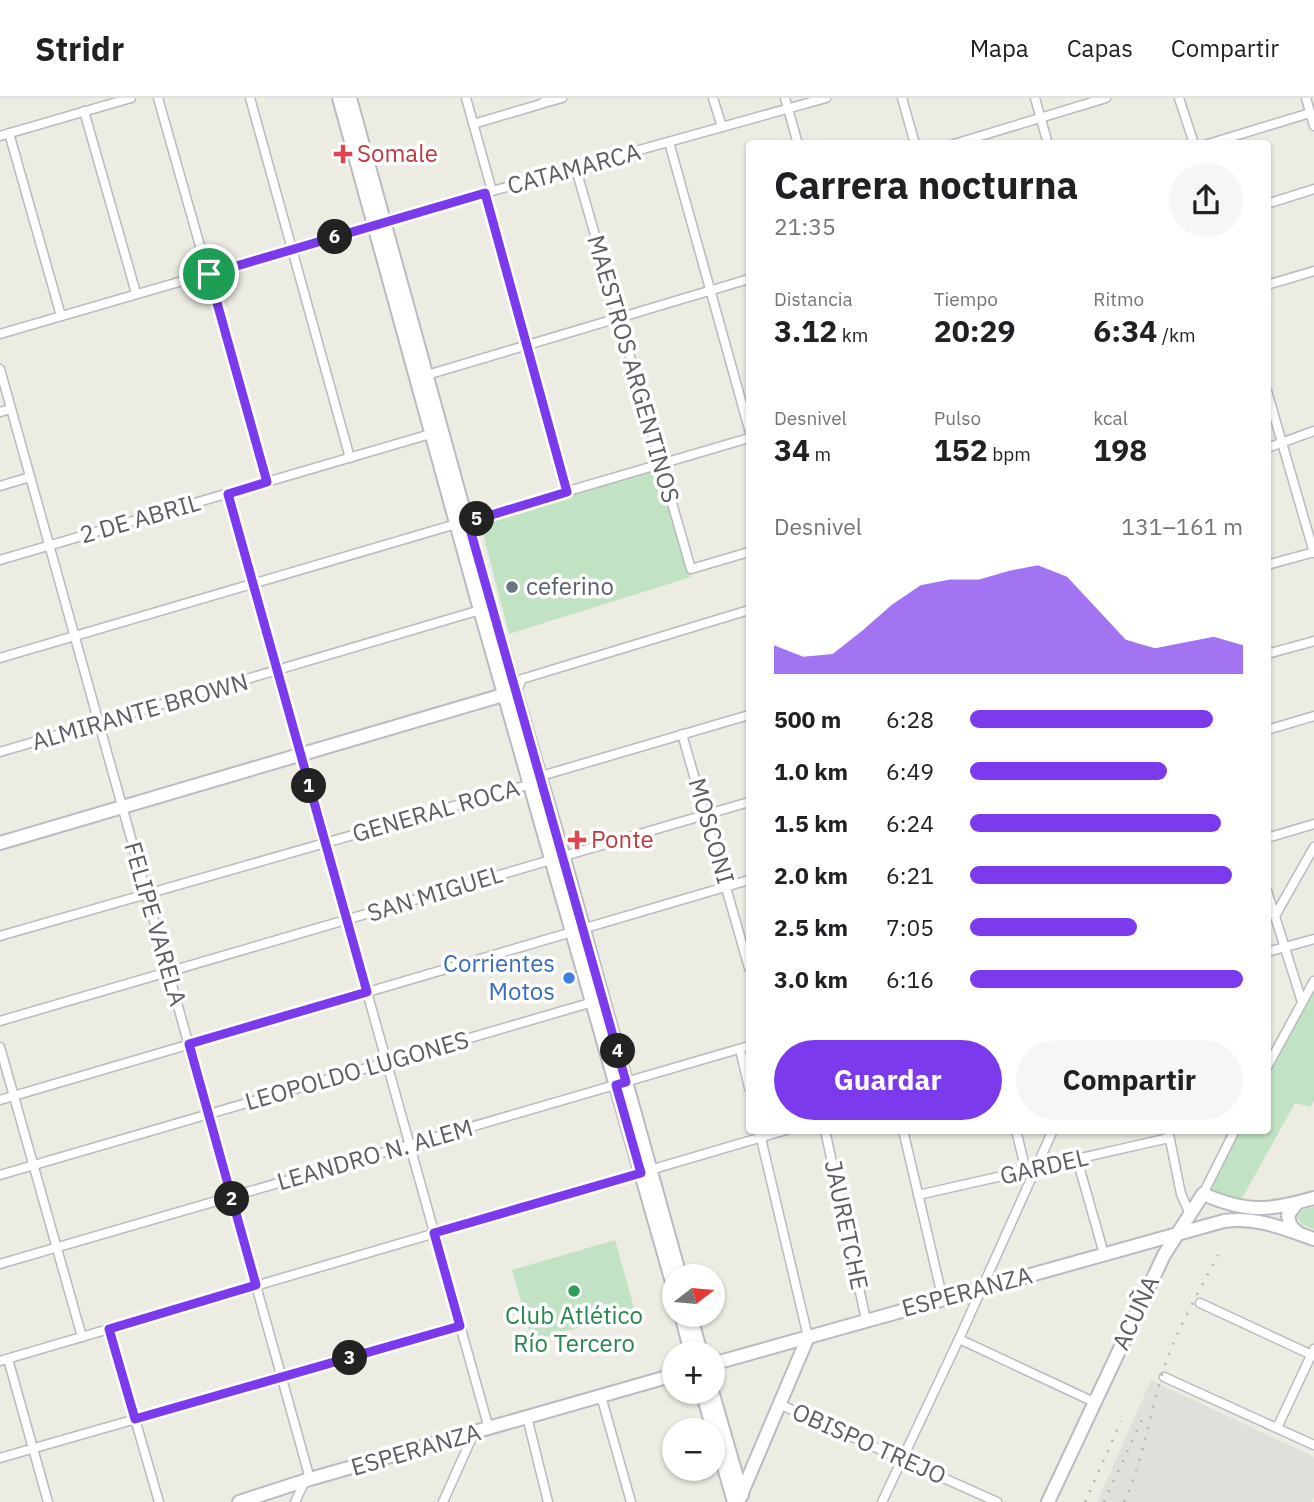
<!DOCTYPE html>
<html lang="es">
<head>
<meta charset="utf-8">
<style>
	:root { --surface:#fff; --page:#f6f6f6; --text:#202124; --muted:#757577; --line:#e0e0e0; --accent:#7c3aed }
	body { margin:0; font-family:"IBM Plex Sans",sans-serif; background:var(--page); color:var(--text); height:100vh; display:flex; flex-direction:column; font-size:26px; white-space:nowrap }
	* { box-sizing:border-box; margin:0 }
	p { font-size:23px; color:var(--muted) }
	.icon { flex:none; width:38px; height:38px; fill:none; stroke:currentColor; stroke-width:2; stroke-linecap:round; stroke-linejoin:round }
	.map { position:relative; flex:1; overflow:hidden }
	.details { position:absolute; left:746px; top:42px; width:525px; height:994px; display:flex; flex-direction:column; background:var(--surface); border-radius:7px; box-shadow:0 2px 5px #0004 }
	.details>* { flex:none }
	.needle { width:46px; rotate:74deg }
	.fabs { position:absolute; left:662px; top:1166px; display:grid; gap:14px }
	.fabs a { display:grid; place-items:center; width:63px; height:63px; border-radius:50%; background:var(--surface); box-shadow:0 2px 5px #0004; font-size:35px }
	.pin { position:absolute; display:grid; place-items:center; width:60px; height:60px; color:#fff; margin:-30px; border:4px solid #fff; border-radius:50%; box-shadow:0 2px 7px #0007 }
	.km { position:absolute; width:35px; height:35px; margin:-18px; border-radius:50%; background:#222; color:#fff; font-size:19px; line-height:35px; text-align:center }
	.round { display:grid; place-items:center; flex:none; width:74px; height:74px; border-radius:37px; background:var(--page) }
	.summary { display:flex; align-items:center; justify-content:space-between; height:119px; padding:0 28px }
	h1 { font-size:38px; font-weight:700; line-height:52px }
	.stats { display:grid; grid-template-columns:repeat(3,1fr); gap:10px; height:119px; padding:7px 28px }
	.stats div { display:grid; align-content:center }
	.stats b { font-size:30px; font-weight:700 }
	.stats small { font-size:19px; font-weight:400 }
	.stats p { font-size:19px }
	.chart { height:196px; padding:14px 28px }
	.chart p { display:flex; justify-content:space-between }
	.chart svg { width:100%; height:126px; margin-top:7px; fill:var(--accent); opacity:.7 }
	.cta { display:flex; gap:14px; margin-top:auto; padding:14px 28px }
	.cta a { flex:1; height:80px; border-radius:42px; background:var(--accent); color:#fff; font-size:28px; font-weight:700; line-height:80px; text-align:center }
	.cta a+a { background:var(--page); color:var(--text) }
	ul { padding:0 28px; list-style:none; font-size:23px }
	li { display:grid; grid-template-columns:112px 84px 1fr; align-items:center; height:52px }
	li i { height:18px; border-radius:9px; background:var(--accent) }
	header { display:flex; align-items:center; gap:42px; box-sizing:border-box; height:98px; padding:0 35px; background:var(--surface); border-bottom:2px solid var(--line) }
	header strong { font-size:33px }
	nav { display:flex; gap:38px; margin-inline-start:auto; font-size:24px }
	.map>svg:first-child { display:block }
	.industrial { fill:#e1dfdb }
	.green { fill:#c1e3c3 }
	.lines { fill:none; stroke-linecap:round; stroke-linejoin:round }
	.street-casing { stroke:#b8babf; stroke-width:11 }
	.secondary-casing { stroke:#b9bbc1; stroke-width:16 }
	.street { stroke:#fff; stroke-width:8 }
	.secondary { stroke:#fff; stroke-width:12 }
	.rail { stroke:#b4b5b5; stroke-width:2.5; stroke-dasharray:2 9; stroke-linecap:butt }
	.route-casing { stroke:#fff; stroke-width:14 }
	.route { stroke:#7c3aed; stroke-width:9 }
	.health-dot { fill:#e0444e; stroke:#fff; stroke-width:2.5 }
	.worship-dot { fill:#6b7280; stroke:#fff; stroke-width:2.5 }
	.shop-dot { fill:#3f7fe0; stroke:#fff; stroke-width:2.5 }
	.leisure-dot { fill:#2e9e5b; stroke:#fff; stroke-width:2.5 }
	.labels { text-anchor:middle; stroke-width:7; stroke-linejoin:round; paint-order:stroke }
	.health-label { font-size:24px; fill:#be3a42; stroke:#fff; text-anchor:start }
	.street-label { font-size:24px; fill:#5b5e63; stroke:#fff }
	.worship-label { font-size:24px; fill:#5b616d; stroke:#fff; text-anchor:start }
	.shop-label { font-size:24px; fill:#366cbe; stroke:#fff; text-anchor:end }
	.leisure-label { font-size:24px; fill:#27864d; stroke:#fff }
</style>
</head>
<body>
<header>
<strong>Stridr</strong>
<nav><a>Mapa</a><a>Capas</a><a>Compartir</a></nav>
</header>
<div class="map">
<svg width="1314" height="1404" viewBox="0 0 1314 1404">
	<rect width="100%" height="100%" fill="#edece3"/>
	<polygon class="industrial" points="1151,1282 1314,1359 1314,1398 1312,1404 1097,1404"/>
	<g class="green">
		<polygon points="660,367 691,479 509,536 479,420"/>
		<polygon points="1314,890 1314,1002 1311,1009 1295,1005 1240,1104 1208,1093 1238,1033 1267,1032 1267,979"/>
		<polygon points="1314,1109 1314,1131 1303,1127 1297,1119 1302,1112"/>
		<polygon points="615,1142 635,1213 532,1243 512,1172"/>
	</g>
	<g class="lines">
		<defs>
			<g id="street">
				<polyline points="158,0 267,384"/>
				<polyline points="250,0 350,360"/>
				<polyline points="466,0 492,93"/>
				<polyline points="713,0 722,29"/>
				<polyline points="785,0 798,46"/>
				<polyline points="902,0 915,46"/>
				<polyline points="1035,0 1048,46"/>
				<polyline points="1179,0 1194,46"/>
				<polyline points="1306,0 1314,28"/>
				<polyline points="544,5 562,0"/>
				<polyline points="84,13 136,195"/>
				<polyline points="473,26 541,6 548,0"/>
				<polyline points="9,35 61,218"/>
				<polyline points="0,38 131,0"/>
				<polyline points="669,44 749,331"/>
				<polyline points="954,46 1106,0"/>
				<polyline points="1208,46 1310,15"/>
				<polyline points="576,71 691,471 749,454"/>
				<polyline points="485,95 567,395"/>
				<polyline points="1267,106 1314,91"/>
				<polyline points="1267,187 1314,173"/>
				<polyline points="0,236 485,95 826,0"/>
				<polyline points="0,271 310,1381"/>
				<polyline points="427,277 749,181"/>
				<polyline points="1267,293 1314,455"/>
				<polyline points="0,314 11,311"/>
				<polyline points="1267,350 1314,333"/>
				<polyline points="0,388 30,379"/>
				<polyline points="228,396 489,1331"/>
				<polyline points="0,462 434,335"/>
				<polyline points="1267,467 1314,454"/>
				<polyline points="1267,556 1314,543"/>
				<polyline points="0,560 749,340"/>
				<polyline points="517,593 522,581 749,512"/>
				<polyline points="1267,632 1314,618"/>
				<polyline points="682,636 749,870"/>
				<polyline points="0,654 480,512"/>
				<polyline points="1267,740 1314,726"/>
				<polyline points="1267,793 1302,904"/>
				<polyline points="1275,818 1314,749"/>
				<polyline points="0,838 524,688 541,678 749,617"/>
				<polyline points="1267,854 1314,841"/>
				<polyline points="0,923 749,704"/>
				<polyline points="0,949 82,1239"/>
				<polyline points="740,951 749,990"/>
				<polyline points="1267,969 1314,883"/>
				<polyline points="0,1002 749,782"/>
				<polyline points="759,1032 808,1239"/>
				<polyline points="825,1032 866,1222"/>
				<polyline points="903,1032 943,1202"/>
				<polyline points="1016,1032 1026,1073"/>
				<polyline points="1168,1032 1181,1096 1190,1116"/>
				<polyline points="1077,1061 1104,1156"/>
				<polyline points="0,1077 593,904"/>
				<polyline points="1203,1096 1235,1032"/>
				<polyline points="918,1097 1169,1040"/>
				<polyline points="0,1166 749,948"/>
				<polyline points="1200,1205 1314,1258"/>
				<polyline points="109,1231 159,1404"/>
				<polyline points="959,1241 1094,1304"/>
				<polyline points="8,1261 48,1404"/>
				<polyline points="0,1263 786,1032"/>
				<polyline points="1164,1279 1314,1347"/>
				<polyline points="601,1298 631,1404"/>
				<polyline points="779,1306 997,1404"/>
				<polyline points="527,1319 548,1404"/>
				<polyline points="1277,1330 1314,1251"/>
				<polyline points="0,1360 460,1228"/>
				<polyline points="295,1404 305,1383"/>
				<polyline points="443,1404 474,1335"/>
				<polyline points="882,1404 959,1241 1053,1032"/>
			</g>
			<g id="secondary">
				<polyline points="339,0 480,512 674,1191"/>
				<polyline points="350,0 489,504 563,757 680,1178"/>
				<polyline points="0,745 513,594"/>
				<polyline points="1297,1105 1288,1117 1290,1127 1298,1135"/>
				<polyline points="681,1216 691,1255"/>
				<polyline points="690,1216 701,1255"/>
				<path d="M712 1266 1224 1123C1255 1118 1285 1131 1314 1141"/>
				<polyline points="702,1293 734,1404"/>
				<polyline points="712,1293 742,1397"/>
				<polyline points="239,1404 310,1381 674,1277"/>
				<polyline points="738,1404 808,1239"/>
				<path d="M1048 1404 1164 1157 1203 1096C1247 1115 1269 1113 1314 1100"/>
			</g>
		</defs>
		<use href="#street" class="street-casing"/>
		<use href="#secondary" class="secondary-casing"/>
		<use href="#street" class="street"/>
		<use href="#secondary" class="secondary"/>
		<g class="rail">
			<polyline points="1085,1404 1121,1323"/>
			<polyline points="1104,1404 1145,1315"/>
			<path d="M1124 1404C1143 1362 1148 1323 1161 1280 1173 1237 1198 1196 1218 1157"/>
		</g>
	</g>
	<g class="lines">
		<defs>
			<polygon id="route" points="485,95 567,394 468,424 626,984 616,987 641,1075 434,1135 460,1228 135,1321 109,1231 256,1187 189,946 367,894 228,396 267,384 209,176"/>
		</defs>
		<use href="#route" class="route-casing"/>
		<use href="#route" class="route"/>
	</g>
	<g class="health-dot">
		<path d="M339.5 45.5h7v7h7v7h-7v7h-7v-7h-7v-7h7z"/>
		<path d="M573.5 731.5h7v7h7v7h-7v7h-7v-7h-7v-7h7z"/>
	</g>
	<circle class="worship-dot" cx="512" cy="489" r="7"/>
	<circle class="shop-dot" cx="569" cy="880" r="7"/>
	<circle class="leisure-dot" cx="574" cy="1193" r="7"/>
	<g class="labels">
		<g class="health-label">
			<text x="357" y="64">Somale</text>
			<text x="591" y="750">Ponte</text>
		</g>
		<g class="street-label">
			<text transform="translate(574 71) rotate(-15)" y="8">CATAMARCA</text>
			<text transform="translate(633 271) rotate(74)" y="8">MAESTROS ARGENTINOS</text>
			<text transform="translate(140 421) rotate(-16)" y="8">2 DE ABRIL</text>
			<text transform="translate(140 614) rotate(-16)" y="8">ALMIRANTE BROWN</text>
			<text transform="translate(436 713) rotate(-16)" y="8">GENERAL ROCA</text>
			<text transform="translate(711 733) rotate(74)" y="8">MOSCONI</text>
			<text transform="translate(435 796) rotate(-17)" y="8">SAN MIGUEL</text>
			<text transform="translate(155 826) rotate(74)" y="8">FELIPE VARELA</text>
			<text transform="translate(357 973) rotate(-16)" y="8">LEOPOLDO LUGONES</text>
			<text transform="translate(375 1057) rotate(-16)" y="8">LEANDRO N. ALEM</text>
			<text transform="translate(1044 1069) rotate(-13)" y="8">GARDEL</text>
			<text transform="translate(846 1127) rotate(78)" y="8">JAURETCHE</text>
			<text transform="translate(967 1194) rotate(-15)" y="8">ESPERANZA</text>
			<text transform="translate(1136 1215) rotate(-65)" y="8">ACUÑA</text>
			<text transform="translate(869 1346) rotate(24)" y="8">OBISPO TREJO</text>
			<text transform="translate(416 1352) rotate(-16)" y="8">ESPERANZA</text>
		</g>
		<g class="worship-label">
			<text x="526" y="497">ceferino</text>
		</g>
		<g class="shop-label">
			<text x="555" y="874">Corrientes<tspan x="555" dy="28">Motos</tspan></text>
		</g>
		<g class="leisure-label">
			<text x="574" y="1226">Club Atlético<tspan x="574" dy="28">Río Tercero</tspan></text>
		</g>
	</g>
</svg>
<div class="fabs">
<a><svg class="needle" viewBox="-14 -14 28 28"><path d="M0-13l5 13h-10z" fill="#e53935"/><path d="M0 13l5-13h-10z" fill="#757577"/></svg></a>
<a>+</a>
<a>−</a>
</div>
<div class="pin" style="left:209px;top:176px;background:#1e9e55"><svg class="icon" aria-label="arrive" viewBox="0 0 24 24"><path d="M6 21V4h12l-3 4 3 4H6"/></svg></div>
<b class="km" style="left:309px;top:688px">1</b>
<b class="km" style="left:232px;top:1101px">2</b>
<b class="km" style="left:350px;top:1260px">3</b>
<b class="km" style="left:618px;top:953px">4</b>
<b class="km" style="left:477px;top:421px">5</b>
<b class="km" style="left:335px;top:139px">6</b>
<section class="details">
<div class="summary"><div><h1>Carrera nocturna</h1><p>21:35</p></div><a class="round"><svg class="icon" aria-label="share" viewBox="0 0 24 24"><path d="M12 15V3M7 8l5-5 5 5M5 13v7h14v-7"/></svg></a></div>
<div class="stats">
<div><p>Distancia</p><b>3.12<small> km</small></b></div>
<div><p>Tiempo</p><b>20:29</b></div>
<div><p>Ritmo</p><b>6:34<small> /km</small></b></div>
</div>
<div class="stats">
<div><p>Desnivel</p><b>34<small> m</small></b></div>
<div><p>Pulso</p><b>152<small> bpm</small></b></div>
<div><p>kcal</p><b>198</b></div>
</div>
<div class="chart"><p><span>Desnivel</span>131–161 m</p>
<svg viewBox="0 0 160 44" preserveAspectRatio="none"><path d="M0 44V34L10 38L20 37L30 29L40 20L50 13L60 11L70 11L80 8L90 6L100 10L110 21L120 32L130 35L140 33L150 31L160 34V44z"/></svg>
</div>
<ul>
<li><b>500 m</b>6:28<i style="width:89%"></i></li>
<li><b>1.0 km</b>6:49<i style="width:72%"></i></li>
<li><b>1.5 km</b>6:24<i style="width:92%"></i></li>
<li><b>2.0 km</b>6:21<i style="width:96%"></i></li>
<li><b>2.5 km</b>7:05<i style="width:61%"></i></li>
<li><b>3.0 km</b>6:16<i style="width:100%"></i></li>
</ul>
<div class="cta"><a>Guardar</a><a>Compartir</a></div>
</section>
</div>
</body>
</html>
